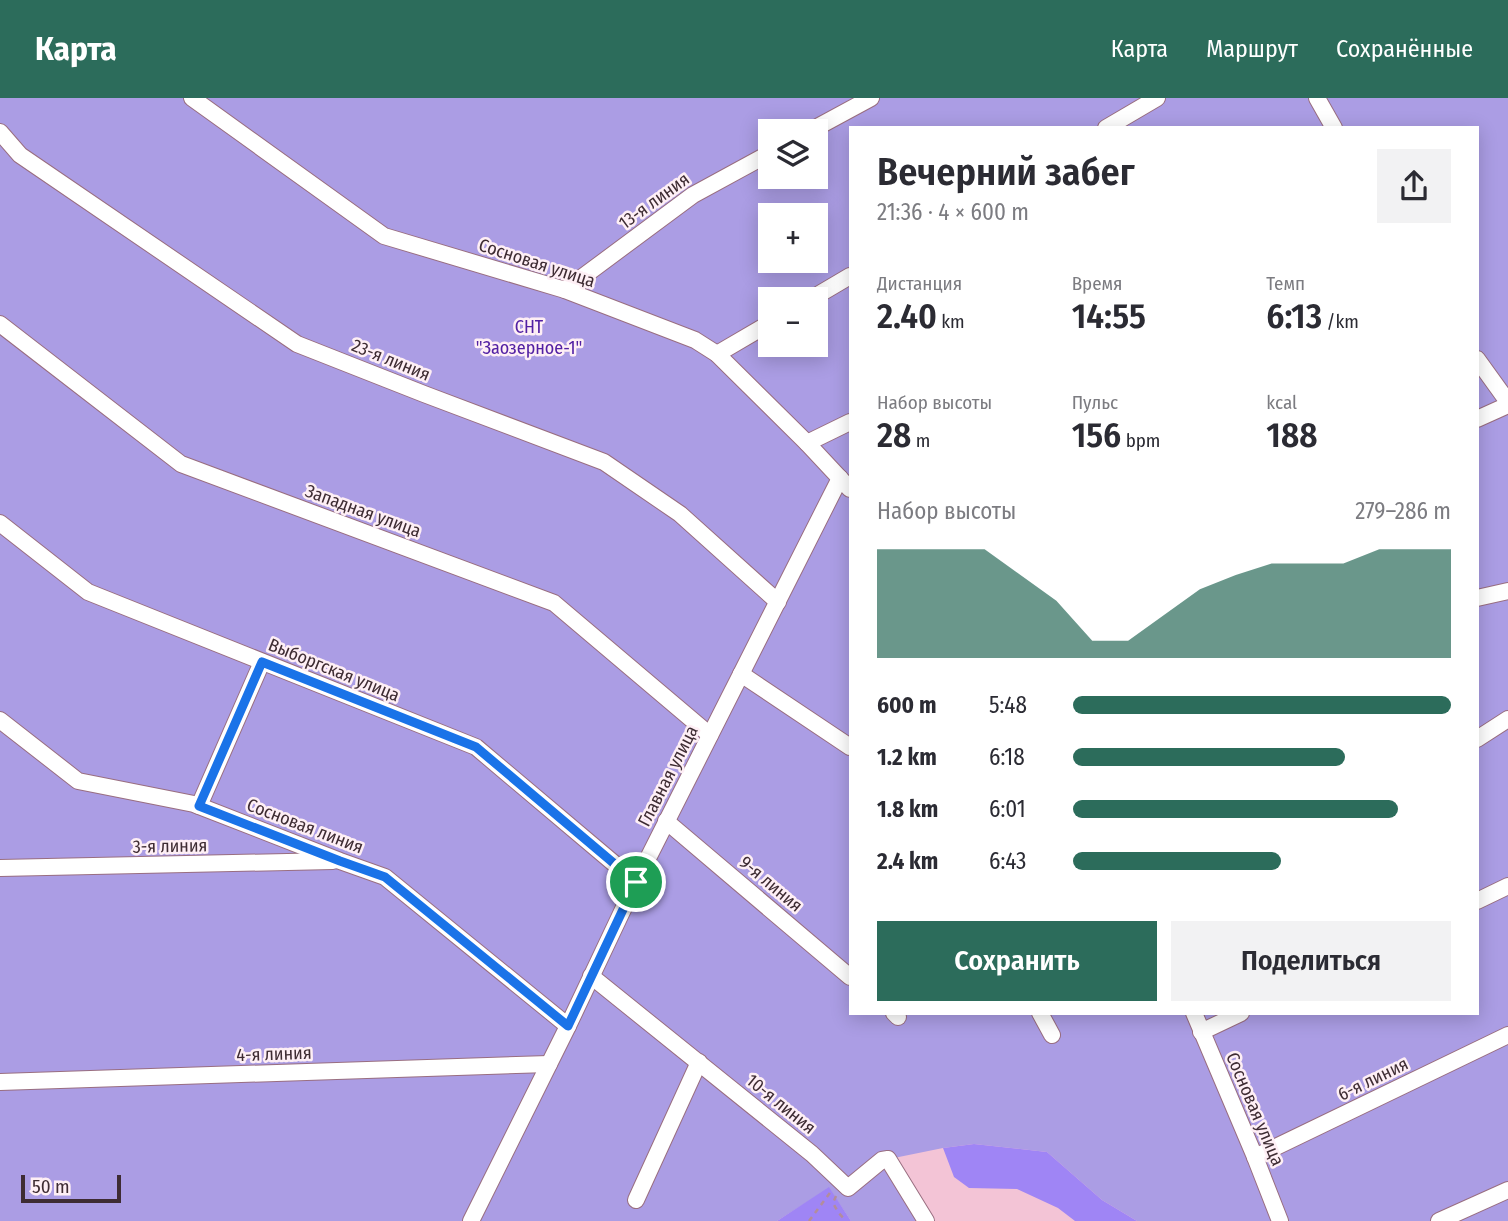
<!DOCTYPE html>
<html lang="ru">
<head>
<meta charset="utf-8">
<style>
	:root { --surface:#fff; --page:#f2f2f3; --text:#2b2b33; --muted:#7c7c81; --accent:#2c6c5b }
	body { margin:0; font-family:"Fira Sans Condensed",sans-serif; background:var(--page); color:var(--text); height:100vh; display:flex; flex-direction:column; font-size:26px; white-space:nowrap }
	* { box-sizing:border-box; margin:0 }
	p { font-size:23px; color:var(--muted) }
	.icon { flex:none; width:38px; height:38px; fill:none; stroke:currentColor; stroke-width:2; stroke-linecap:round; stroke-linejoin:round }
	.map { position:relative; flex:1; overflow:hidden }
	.drawer { position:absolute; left:849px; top:28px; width:630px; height:889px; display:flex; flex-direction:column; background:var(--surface); border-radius:0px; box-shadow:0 4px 18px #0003 }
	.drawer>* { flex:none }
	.buttons { position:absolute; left:758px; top:21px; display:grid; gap:14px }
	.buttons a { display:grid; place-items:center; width:70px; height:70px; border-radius:0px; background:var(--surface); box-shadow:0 4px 18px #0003; font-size:35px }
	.scale { position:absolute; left:21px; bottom:18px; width:100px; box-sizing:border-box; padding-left:7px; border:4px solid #3e2c33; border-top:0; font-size:19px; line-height:24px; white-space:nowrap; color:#3e2c33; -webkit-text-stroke:5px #feeff5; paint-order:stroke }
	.pin { position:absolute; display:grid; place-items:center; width:60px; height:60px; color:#fff; margin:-30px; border:4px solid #fff; border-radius:50%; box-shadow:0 2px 7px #0007 }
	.round { display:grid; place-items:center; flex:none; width:74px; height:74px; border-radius:0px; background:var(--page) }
	.overview { display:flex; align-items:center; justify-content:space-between; height:119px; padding:0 28px }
	h1 { font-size:38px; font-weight:600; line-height:52px }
	.metrics { display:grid; grid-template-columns:repeat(3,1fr); gap:10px; height:119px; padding:7px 28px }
	.metrics div { display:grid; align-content:center }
	.metrics b { font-size:35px; font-weight:600 }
	.metrics small { font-size:19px; font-weight:400 }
	.metrics p { font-size:19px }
	.chart { height:196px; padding:14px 28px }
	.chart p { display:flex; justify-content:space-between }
	.chart svg { width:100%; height:126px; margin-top:7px; fill:var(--accent); opacity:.7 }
	.button { display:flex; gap:14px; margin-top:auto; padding:14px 28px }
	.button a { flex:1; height:80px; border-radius:0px; background:var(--accent); color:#fff; font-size:28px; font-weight:600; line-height:80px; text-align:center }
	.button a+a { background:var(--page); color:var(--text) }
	ul { padding:0 28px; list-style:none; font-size:23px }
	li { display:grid; grid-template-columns:112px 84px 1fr; align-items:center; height:52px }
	li i { height:18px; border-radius:9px; background:var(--accent) }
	header { display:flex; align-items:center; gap:42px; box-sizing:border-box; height:98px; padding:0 35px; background:var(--accent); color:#fff }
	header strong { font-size:33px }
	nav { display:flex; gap:38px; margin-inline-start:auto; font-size:24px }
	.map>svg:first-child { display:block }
	.green { fill:#ab9de4; fill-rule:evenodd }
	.forest { fill:#9f85f5 }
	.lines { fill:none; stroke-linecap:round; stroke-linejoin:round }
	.minor-casing { stroke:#996e80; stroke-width:18 }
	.path { stroke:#b28d9b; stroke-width:2.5; stroke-dasharray:5 5; stroke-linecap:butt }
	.minor { stroke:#fff; stroke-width:16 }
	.route-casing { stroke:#fff; stroke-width:14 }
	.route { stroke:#1a73e8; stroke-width:9 }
	.labels { text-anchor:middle; stroke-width:5; stroke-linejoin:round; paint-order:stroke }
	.street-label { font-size:18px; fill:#3e2c33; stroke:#feeff5 }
	.park-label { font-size:18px; fill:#5220a3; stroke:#feeff5 }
</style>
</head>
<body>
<header>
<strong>Карта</strong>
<nav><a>Карта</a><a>Маршрут</a><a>Сохранённые</a></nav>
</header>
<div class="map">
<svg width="1508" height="1123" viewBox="0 0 1508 1123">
	<rect width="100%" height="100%" fill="#f3c4d6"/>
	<path class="green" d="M0 0H1508V1123H1137L1102 1102 1047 1054 974 1046 943 1050 889 1061 926 1123H851L829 1090 777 1123H0ZM850 30H1477V915H850ZM770 33H816V79H770ZM770 117H816V163H770ZM770 201H816V247H770Z"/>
	<g class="forest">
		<polygon points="974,1046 1047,1054 1102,1102 1137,1123 1075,1123 1058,1110 1017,1091 969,1090 954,1079 943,1050"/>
		<polygon points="829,1089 851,1123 777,1123"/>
	</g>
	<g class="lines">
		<defs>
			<g id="minor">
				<polyline points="192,0 384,138 565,192 695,242 717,256 807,345 850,391"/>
				<polyline points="1317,0 1334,30"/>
				<polyline points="1106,30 1157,0"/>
				<polyline points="810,33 871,0"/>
				<polyline points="0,34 20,57 297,246 424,296 604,364 680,416 778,504"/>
				<polyline points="565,192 693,97 770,55"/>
				<polyline points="811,201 850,178"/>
				<polyline points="0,226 181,366 554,505 710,637"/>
				<polyline points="717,256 770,225"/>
				<polyline points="1477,261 1508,304"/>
				<polyline points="1477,321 1508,307"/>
				<polyline points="807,345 850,324"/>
				<polyline points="0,425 88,494 476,649 636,784"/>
				<polyline points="1477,500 1508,493"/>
				<polyline points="741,576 850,649"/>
				<polyline points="0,622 78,683 194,706 340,763 385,779 568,928"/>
				<polyline points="1477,641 1508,621"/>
				<polyline points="199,708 262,564"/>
				<polyline points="666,723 850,879"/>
				<polyline points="0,770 333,763"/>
				<polyline points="1477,803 1508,788"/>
				<polyline points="591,878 812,1056 848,1090 882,1062 888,1061 926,1123"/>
				<polyline points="894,915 898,919"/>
				<polyline points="1040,915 1052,937"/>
				<polyline points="1194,915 1255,1059 1280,1123"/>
				<polyline points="1201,934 1241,915"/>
				<polyline points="0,984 549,966"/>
				<polyline points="1255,1059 1508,937"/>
				<polyline points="636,1102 699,964"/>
				<polyline points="471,1123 568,928 636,784 840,380"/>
				<polyline points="1439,1123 1508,1092"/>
			</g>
		</defs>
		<use href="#minor" class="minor-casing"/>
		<g class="path">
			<polyline points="836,1098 833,1105 838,1114 846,1123"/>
			<polyline points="809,1123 832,1092"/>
		</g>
		<use href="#minor" class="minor"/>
	</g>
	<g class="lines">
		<defs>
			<polygon id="route" points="262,564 476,649 636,784 568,928 385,779 340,763 199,708"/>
		</defs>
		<use href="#route" class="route-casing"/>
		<use href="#route" class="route"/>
	</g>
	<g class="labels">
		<g class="street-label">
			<text transform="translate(654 103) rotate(-36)" y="6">13-я линия</text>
			<text transform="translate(537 165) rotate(18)" y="6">Сосновая улица</text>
			<text transform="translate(391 262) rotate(22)" y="6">23-я линия</text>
			<text transform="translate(363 413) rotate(20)" y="6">Западная улица</text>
			<text transform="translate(334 572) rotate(22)" y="6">Выборгская улица</text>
			<text transform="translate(668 678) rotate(-63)" y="6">Главная улица</text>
			<text transform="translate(305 728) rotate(21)" y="6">Сосновая линия</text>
			<text transform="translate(170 748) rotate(-1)" y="6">3-я линия</text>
			<text transform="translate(771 786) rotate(40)" y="6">9-я линия</text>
			<text transform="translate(274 956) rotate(-2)" y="6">4-я линия</text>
			<text transform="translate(1373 981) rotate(-26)" y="6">6-я линия</text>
			<text transform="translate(781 1006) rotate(39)" y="6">10-я линия</text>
			<text transform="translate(1255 1011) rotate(67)" y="6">Сосновая улица</text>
		</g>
		<g class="park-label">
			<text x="529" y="235">СНТ<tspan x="529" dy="21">"Заозерное-1"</tspan></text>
		</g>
	</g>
</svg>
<div class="buttons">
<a><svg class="icon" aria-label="layers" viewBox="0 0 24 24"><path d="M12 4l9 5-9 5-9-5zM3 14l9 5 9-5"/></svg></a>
<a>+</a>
<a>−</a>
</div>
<div class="scale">50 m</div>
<div class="pin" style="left:636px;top:784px;background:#1e9e55"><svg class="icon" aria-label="arrive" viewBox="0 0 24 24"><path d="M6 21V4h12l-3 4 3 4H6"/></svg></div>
<section class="drawer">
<div class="overview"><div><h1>Вечерний забег</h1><p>21:36 · 4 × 600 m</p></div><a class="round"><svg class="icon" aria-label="share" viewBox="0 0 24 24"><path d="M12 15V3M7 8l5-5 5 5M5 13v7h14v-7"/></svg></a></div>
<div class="metrics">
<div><p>Дистанция</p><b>2.40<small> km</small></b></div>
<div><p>Время</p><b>14:55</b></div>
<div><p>Темп</p><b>6:13<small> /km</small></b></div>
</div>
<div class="metrics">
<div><p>Набор высоты</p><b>28<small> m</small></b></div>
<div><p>Пульс</p><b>156<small> bpm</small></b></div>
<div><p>kcal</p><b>188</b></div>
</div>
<div class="chart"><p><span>Набор высоты</span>279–286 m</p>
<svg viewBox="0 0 160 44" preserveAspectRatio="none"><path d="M0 44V6L10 6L20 6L30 6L40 15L50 24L60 38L70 38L80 29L90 20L100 15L110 11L120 11L130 11L140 6L150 6L160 6V44z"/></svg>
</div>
<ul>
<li><b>600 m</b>5:48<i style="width:100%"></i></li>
<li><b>1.2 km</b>6:18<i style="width:72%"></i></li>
<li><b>1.8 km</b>6:01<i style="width:86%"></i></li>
<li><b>2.4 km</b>6:43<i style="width:55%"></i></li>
</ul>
<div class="button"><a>Сохранить</a><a>Поделиться</a></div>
</section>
</div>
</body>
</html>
